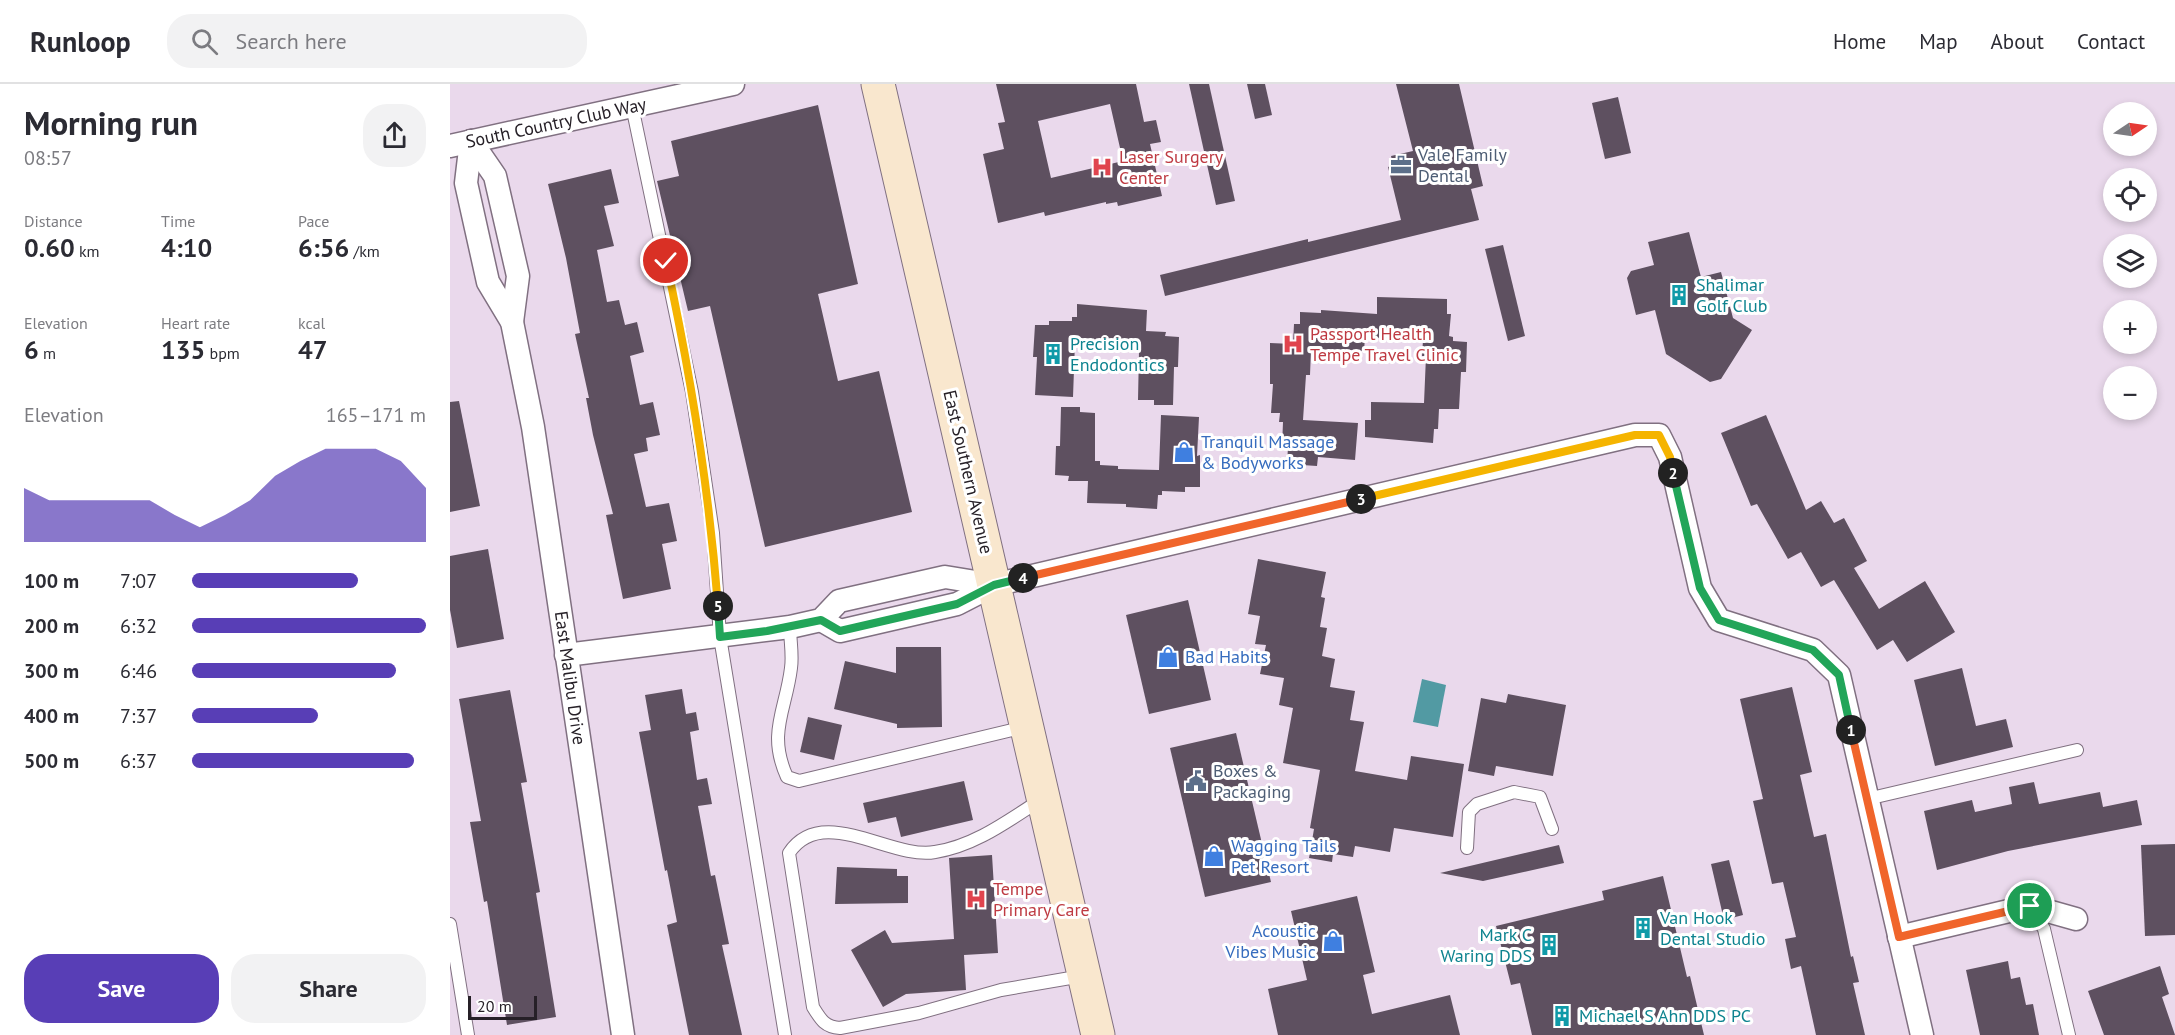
<!DOCTYPE html>
<html lang="en">
<head>
<meta charset="utf-8">
<style>
	:root { --surface:#fff; --page:#f2f2f3; --text:#2b2b33; --muted:#7c7c81; --line:#e1e1e2; --accent:#583eb6 }
	body { margin:0; font-family:"PT Sans",sans-serif; background:var(--page); color:var(--text); height:100vh; display:flex; flex-direction:column; font-size:22px; white-space:nowrap }
	* { box-sizing:border-box; margin:0 }
	p { font-size:20px; color:var(--muted) }
	.icon { flex:none; width:33px; height:33px; fill:none; stroke:currentColor; stroke-width:2; stroke-linecap:round; stroke-linejoin:round }
	.map { position:relative; flex:1; overflow:hidden }
	.details { display:flex; flex-direction:column; background:var(--surface); width:450px }
	.details>* { flex:none }
	.needle { width:39px; rotate:77deg }
	.fabs { position:absolute; left:1653px; top:18px; display:grid; gap:12px }
	.fabs a { display:grid; place-items:center; width:54px; height:54px; border-radius:50%; background:var(--surface); box-shadow:0 3px 9px #0003; font-size:30px }
	.scale { position:absolute; left:18px; bottom:15px; width:69px; box-sizing:border-box; padding-left:6px; border:3px solid #262027; border-top:0; font-size:16px; line-height:21px; white-space:nowrap; color:#262027; -webkit-text-stroke:4px #fff; paint-order:stroke }
	.pin { position:absolute; display:grid; place-items:center; width:51px; height:51px; color:#fff; margin:-26px; border:3px solid #fff; border-radius:50%; box-shadow:0 2px 6px #0007 }
	.km { position:absolute; width:30px; height:30px; margin:-15px; border-radius:50%; background:#222; color:#fff; font-size:16px; line-height:30px; text-align:center }
	.round { display:grid; place-items:center; flex:none; width:63px; height:63px; border-radius:24px; background:var(--page) }
	.overview { display:flex; align-items:center; justify-content:space-between; height:102px; padding:0 24px }
	h1 { font-size:33px; font-weight:700; line-height:45px }
	.metrics { display:grid; grid-template-columns:repeat(3,1fr); gap:9px; height:102px; padding:6px 24px }
	.metrics div { display:grid; align-content:center }
	.metrics b { font-size:26px; font-weight:700 }
	.metrics small { font-size:16px; font-weight:400 }
	.metrics p { font-size:16px }
	.chart { height:168px; padding:12px 24px }
	.chart p { display:flex; justify-content:space-between }
	.chart svg { width:100%; height:108px; margin-top:6px; fill:var(--accent); opacity:.7 }
	.action { display:flex; gap:12px; margin-top:auto; padding:12px 24px }
	.action a { flex:1; height:69px; border-radius:24px; background:var(--accent); color:#fff; font-size:24px; font-weight:700; line-height:69px; text-align:center }
	.action a+a { background:var(--page); color:var(--text) }
	ul { padding:0 24px; list-style:none; font-size:20px }
	li { display:grid; grid-template-columns:96px 72px 1fr; align-items:center; height:45px }
	li i { height:15px; border-radius:8px; background:var(--accent) }
	header { display:flex; align-items:center; gap:36px; box-sizing:border-box; height:84px; padding:0 30px; background:var(--surface); border-bottom:2px solid var(--line) }
	header strong { font-size:28px }
	nav { display:flex; gap:33px; margin-inline-start:auto; font-size:21px }
	.search { width:420px; height:54px; background:var(--page); display:flex; align-items:center; gap:15px; box-sizing:border-box; padding:0 21px; border-radius:24px; color:var(--muted); font-size:22px }
	main { display:flex; flex:1; min-height:0 }
	.map>svg:first-child { display:block }
	.water { fill:#529aa3 }
	.building { fill:#5e5060; fill-rule:evenodd }
	.lines { fill:none; stroke-linecap:round; stroke-linejoin:round }
	.lane-casing { stroke:#807081; stroke-width:14 }
	.street-casing { stroke:#807081; stroke-width:25 }
	.secondary-casing { stroke:#807081; stroke-width:35 }
	.lane { stroke:#fff; stroke-width:12 }
	.street { stroke:#fff; stroke-width:22 }
	.secondary { stroke:#f9e7ce; stroke-width:33 }
	.split-1-casing { stroke:#fff; stroke-width:12 }
	.split-2-casing { stroke:#fff; stroke-width:12 }
	.split-3-casing { stroke:#fff; stroke-width:12 }
	.split-4-casing { stroke:#fff; stroke-width:12 }
	.split-5-casing { stroke:#fff; stroke-width:12 }
	.split-6-casing { stroke:#fff; stroke-width:12 }
	.split-1 { stroke:#f0652b; stroke-width:8 }
	.split-2 { stroke:#22a559; stroke-width:8 }
	.split-3 { stroke:#f5b400; stroke-width:8 }
	.split-4 { stroke:#f0652b; stroke-width:8 }
	.split-5 { stroke:#22a559; stroke-width:8 }
	.split-6 { stroke:#f5b400; stroke-width:8 }
	.labels { text-anchor:middle; stroke-width:6; stroke-linejoin:round; paint-order:stroke }
	.street-label { font-size:18px; fill:#262027; stroke:#fff }
	.service-label { font-size:18px; fill:#4e5e75; stroke:#fff; text-anchor:start }
	.health-label { font-size:18px; fill:#be3a42; stroke:#fff; text-anchor:start }
	.culture-label { font-size:18px; fill:#0d838f; stroke:#fff; text-anchor:start }
	.shop-label { font-size:18px; fill:#366cbe; stroke:#fff; text-anchor:start }
</style>
</head>
<body>
<header>
<strong>Runloop</strong>
<div class="search"><svg class="icon" aria-label="search" viewBox="0 0 24 24"><circle cx="10" cy="10" r="6"/><path d="M15 15l6 6"/></svg>Search here</div>
<nav><a>Home</a><a>Map</a><a>About</a><a>Contact</a></nav>
</header>
<main>
<section class="details">
<div class="overview"><div><h1>Morning run</h1><p>08:57</p></div><a class="round"><svg class="icon" aria-label="share" viewBox="0 0 24 24"><path d="M12 15V3M7 8l5-5 5 5M5 13v7h14v-7"/></svg></a></div>
<div class="metrics">
<div><p>Distance</p><b>0.60<small> km</small></b></div>
<div><p>Time</p><b>4:10</b></div>
<div><p>Pace</p><b>6:56<small> /km</small></b></div>
</div>
<div class="metrics">
<div><p>Elevation</p><b>6<small> m</small></b></div>
<div><p>Heart rate</p><b>135<small> bpm</small></b></div>
<div><p>kcal</p><b>47</b></div>
</div>
<div class="chart"><p><span>Elevation</span>165–171 m</p>
<svg viewBox="0 0 160 44" preserveAspectRatio="none"><path d="M0 44V22L10 27L20 27L30 27L40 27L50 27L60 33L70 38L80 33L90 27L100 17L110 11L120 6L130 6L140 6L150 11L160 22V44z"/></svg>
</div>
<ul>
<li><b>100 m</b>7:07<i style="width:71%"></i></li>
<li><b>200 m</b>6:32<i style="width:100%"></i></li>
<li><b>300 m</b>6:46<i style="width:87%"></i></li>
<li><b>400 m</b>7:37<i style="width:54%"></i></li>
<li><b>500 m</b>6:37<i style="width:95%"></i></li>
</ul>
<div class="action"><a>Save</a><a>Share</a></div>
</section>
<div class="map">
<svg width="1725" height="951" viewBox="0 0 1725 951">
	<rect width="100%" height="100%" fill="#ead9ec"/>
	<polygon class="water" points="972,595 996,601 988,643 963,638"/>
	<g class="building">
		<path d="M546 0H686L694 38 706 36 711 58 700 60 712 112 668 122 667 118 656 120V118L595 132 594 128 548 139 533 70 554 65 548 39 555 38ZM660 20 673 77 601 94 588 37Z"/>
		<polygon points="739,0 759,0 785,117 766,121"/>
		<polygon points="797,0 815,0 822,31 805,35"/>
		<polygon points="946,0 1009,0 1033,102 1021,105 1029,136 715,212 710,191 858,155 858,158 951,136 938,83 943,81 941,72 963,67"/>
		<polygon points="1168,13 1181,69 1155,75 1142,19"/>
		<polygon points="368,21 408,200 368,210 388,297 429,287 462,428 315,463 260,222 238,227 207,97 229,92 221,57"/>
		<polygon points="161,85 169,119 154,122 164,162 147,166 157,218 169,216 175,241 187,238 194,268 180,272 190,321 203,318 210,351 196,354 198,367 184,370 196,423 219,419 227,457 212,460 221,505 173,515 156,431 163,430 143,351 136,314 139,314 125,250 130,249 116,174 98,100"/>
		<polygon points="1239,148 1251,193 1271,188 1283,234 1302,246 1271,295 1260,298 1216,270 1205,226 1186,231 1177,194 1181,187 1204,181 1198,158"/>
		<polygon points="1053,161 1075,252 1058,257 1035,165"/>
		<polygon points="927,213 997,215 997,230 1001,230 999,252 1003,253 1003,257 1017,258 1016,288 1011,288 1009,325 989,325 988,345 984,345 983,359 915,353 915,336 921,336 921,318 974,319 976,272 972,272 973,256 915,253 914,267 900,266 900,268 861,266 860,291 856,291 853,336 908,339 905,376 868,373 867,382 837,380 838,363 832,363 833,338 829,338 830,329 821,329 823,300 820,300 820,259 843,260 844,240 850,240 850,228 871,229 871,226 927,230"/>
		<polygon points="627,220 697,226 696,247 716,248 715,252 729,253 728,283 724,283 723,321 704,321 704,316 688,316 689,267 683,267 684,263 666,263 666,260 625,258 623,313 585,311 587,273 583,273 585,241 599,241 599,237 622,237 622,233 627,233"/>
		<polygon points="9,317 30,422 0,428 0,318"/>
		<polygon points="611,323 630,323 630,328 645,329 645,377 650,377 650,381 668,382 668,385 709,386 711,331 749,333 747,372 750,371 750,403 735,403 735,408 712,407 712,411 708,411 707,425 676,423 676,420 637,419 638,397 618,397 619,392 605,391 606,362 610,362"/>
		<polygon points="1316,331 1356,426 1371,417 1384,439 1394,434 1417,477 1404,484 1429,525 1475,497 1505,548 1457,578 1443,556 1427,566 1384,496 1371,503 1351,468 1338,475 1307,420 1301,422 1271,349"/>
		<polygon points="38,465 54,555 7,564 0,526 0,472"/>
		<polygon points="808,475 876,488 871,513 875,514 870,543 877,544 872,572 885,575 880,603 905,607 900,636 914,638 905,687 957,696 961,672 1014,680 1003,753 944,744 940,768 905,762 903,773 883,770 882,778 859,774 864,745 860,744 870,686 833,679 843,624 829,621 834,594 810,590 816,561 805,560 810,532 798,530"/>
		<polygon points="738,516 761,616 699,630 676,531"/>
		<polygon points="446,563 491,563 492,643 447,644 447,640 384,625 395,577 446,589"/>
		<polygon points="1512,584 1526,642 1556,635 1563,663 1485,682 1464,596"/>
		<polygon points="1342,603 1362,688 1350,691 1364,753 1376,750 1401,873 1403,872 1409,898 1403,899 1415,951 1366,951 1351,882 1341,885 1335,855 1346,853 1333,798 1322,800 1303,717 1313,715 1290,615"/>
		<polygon points="232,605 236,630 246,628 249,646 240,648 247,696 257,694 262,720 248,722 261,792 265,791 279,860 272,861 292,951 239,951 217,841 227,838 217,786 215,787 189,648 201,646 195,611"/>
		<polygon points="60,606 77,698 71,699 90,808 86,809 106,933 57,941 37,817 34,818 20,738 31,737 9,615"/>
		<polygon points="1058,610 1116,621 1103,692 1046,682 1044,692 1018,687 1031,614 1056,619"/>
		<polygon points="358,633 392,641 384,676 350,668"/>
		<polygon points="786,649 821,798 755,813 720,664"/>
		<polygon points="514,697 523,736 451,753 446,733 418,739 413,719"/>
		<polygon points="1584,698 1589,720 1650,708 1653,723 1687,716 1692,741 1558,767 1487,786 1474,727 1522,716 1525,728 1562,720 1559,703"/>
		<polygon points="1725,760 1725,851 1695,852 1691,761"/>
		<polygon points="1109,761 1114,779 1033,797 990,789"/>
		<polygon points="542,771 548,869 514,871 516,906 456,910 433,923 401,866 435,846 442,859 504,855 499,774"/>
		<polygon points="1279,776 1293,831 1274,836 1261,780"/>
		<polygon points="387,783 447,785 447,792 458,792 458,819 385,820"/>
		<polygon points="1213,792 1237,893 1240,892 1254,951 1082,951 1070,899 1061,901 1046,842 1154,816 1152,807"/>
		<polygon points="907,812 925,888 913,891 922,930 1000,911 1010,951 828,951 818,905 857,896 841,827"/>
		<polygon points="1558,877 1561,895 1570,893 1576,921 1583,920 1589,951 1530,951 1516,886"/>
		<polygon points="1710,882 1719,910 1712,913 1725,951 1654,951 1638,907"/>
	</g>
	<g class="lines">
		<defs>
			<g id="lane">
				<polyline points="182,22 242,308 263,449 270,553 335,951"/>
				<path d="M340 543C340 556 343 571 341 584 336 626 317 649 337 693L349 697 575 643"/>
				<path d="M592 715C559 736 525 762 485 768 441 776 372 719 339 769L363 923C371 936 375 943 390 944L469 929 551 906 632 892"/>
				<polyline points="1417,715 1627,666"/>
				<polyline points="1017,764 1019,728 1027,720 1064,708 1090,713 1102,745"/>
				<polyline points="1581,824 1594,845 1619,951"/>
				<polyline points="0,840 18,951"/>
			</g>
			<g id="street">
				<polyline points="21,57 16,99 38,198 62,238 83,343 173,951"/>
				<polyline points="21,57 45,92 68,192 62,238"/>
				<polyline points="0,62 283,0"/>
				<polyline points="371,536 390,547 507,520 544,501 1185,351 1209,351 1220,373 1250,504 1269,536 1363,566 1389,591 1472,951"/>
				<polyline points="116,571 340,543 371,536 389,517 495,493 544,501"/>
				<polyline points="1449,853 1580,822 1626,835"/>
			</g>
			<polyline id="secondary" points="428,0 648,951"/>
		</defs>
		<use href="#lane" class="lane-casing"/>
		<use href="#street" class="street-casing"/>
		<use href="#secondary" class="secondary-casing"/>
		<use href="#lane" class="lane"/>
		<use href="#street" class="street"/>
		<use href="#secondary" class="secondary"/>
	</g>
	<g class="lines">
		<defs>
			<polyline id="split-1" points="1401,646 1449,853 1580,822"/>
			<polyline id="split-2" points="1223,389 1250,504 1269,536 1363,566 1389,591 1401,646"/>
			<polyline id="split-3" points="911,415 1185,351 1209,351 1220,373 1223,389"/>
			<polyline id="split-4" points="573,494 911,415"/>
			<polyline id="split-5" points="268,522 270,553 317,547 371,536 390,547 507,520 544,501 573,494"/>
			<path id="split-6" d="M216 177C241 291 259 406 268 522"/>
		</defs>
		<use href="#split-1" class="split-1-casing"/>
		<use href="#split-2" class="split-2-casing"/>
		<use href="#split-3" class="split-3-casing"/>
		<use href="#split-4" class="split-4-casing"/>
		<use href="#split-5" class="split-5-casing"/>
		<use href="#split-6" class="split-6-casing"/>
		<use href="#split-1" class="split-1"/>
		<use href="#split-2" class="split-2"/>
		<use href="#split-3" class="split-3"/>
		<use href="#split-4" class="split-4"/>
		<use href="#split-5" class="split-5"/>
		<use href="#split-6" class="split-6"/>
	</g>
	<defs>
		<symbol id="office-bare" viewBox="-9 -9 18 18"><path d="M-6-3h4V-5.5h4V-3h4V5H-6ZM-1-4.5V-3h2v-1.5ZM-6 0V1H6V0Z" fill="#5c6f8a" stroke="#fff" stroke-width="2.5" paint-order="stroke"/></symbol>
		<symbol id="hospital-bare" viewBox="-9 -9 18 18"><path d="M-5-5h3v3.5h4V-5h3V5h-3V1.5h-4V5h-3Z" fill="#e0444e" stroke="#fff" stroke-width="2.5" paint-order="stroke"/></symbol>
		<symbol id="building-bare" viewBox="-9 -9 18 18"><path d="M-4-6H4V6H1V3H-1V6H-4ZM-2.5-4.3h1.7v1.8h-1.7ZM.8-4.3h1.7v1.8H.8ZM-2.5-1h1.7V.8h-1.7ZM.8-1h1.7V.8H.8Z" fill="#0f9aa8" stroke="#fff" stroke-width="2.5" paint-order="stroke"/></symbol>
		<symbol id="shop-bare" viewBox="-9 -9 18 18"><path d="M-5-2.5h2.3a2.7 3.5 0 0 1 5.4 0H5L5.5 6h-11ZM-1.5-2.5h3a1.5 2.3 0 0 0-3 0Z" fill="#3f7fe0" stroke="#fff" stroke-width="2.5" paint-order="stroke"/></symbol>
		<symbol id="civic-bare" viewBox="-9 -9 18 18"><path d="M-.6-6.5H3V-4.5H.6V-3L4-1V1h2V6H-6V1h2V-1L-.6-3ZM-1.2 2.5V6h2.4V2.5Z" fill="#5c6f8a" stroke="#fff" stroke-width="2.5" paint-order="stroke"/></symbol>
	</defs>
	<g fill-rule="evenodd">
		<use href="#office-bare" x="936" y="66" width="30" height="30"/>
		<use href="#hospital-bare" x="637" y="68" width="30" height="30"/>
		<use href="#building-bare" x="1214" y="196" width="30" height="30"/>
		<use href="#hospital-bare" x="828" y="245" width="30" height="30"/>
		<use href="#building-bare" x="588" y="255" width="30" height="30"/>
		<use href="#shop-bare" x="719" y="353" width="30" height="30"/>
		<use href="#shop-bare" x="703" y="558" width="30" height="30"/>
		<use href="#civic-bare" x="731" y="682" width="30" height="30"/>
		<use href="#shop-bare" x="749" y="757" width="30" height="30"/>
		<use href="#hospital-bare" x="511" y="800" width="30" height="30"/>
		<use href="#building-bare" x="1178" y="829" width="30" height="30"/>
		<use href="#shop-bare" x="868" y="842" width="30" height="30"/>
		<use href="#building-bare" x="1084" y="846" width="30" height="30"/>
		<use href="#building-bare" x="1097" y="917" width="30" height="30"/>
	</g>
	<g class="labels">
		<g class="street-label">
			<text transform="translate(106 39) rotate(-12)" y="6">South Country Club Way</text>
			<text transform="translate(518 388) rotate(77)" y="6">East Southern Avenue</text>
			<text transform="translate(120 594) rotate(82)" y="6">East Malibu Drive</text>
		</g>
		<g class="service-label">
			<text x="968" y="77">Vale Family<tspan x="968" dy="21">Dental</tspan></text>
			<text x="763" y="693">Boxes &amp;<tspan x="763" dy="21">Packaging</tspan></text>
		</g>
		<g class="health-label">
			<text x="669" y="79">Laser Surgery<tspan x="669" dy="21">Center</tspan></text>
			<text x="860" y="256">Passport Health<tspan x="860" dy="21">Tempe Travel Clinic</tspan></text>
			<text x="543" y="811">Tempe<tspan x="543" dy="21">Primary Care</tspan></text>
		</g>
		<g class="culture-label">
			<text x="1246" y="207">Shalimar<tspan x="1246" dy="21">Golf Club</tspan></text>
			<text x="620" y="266">Precision<tspan x="620" dy="21">Endodontics</tspan></text>
			<text x="1210" y="840">Van Hook<tspan x="1210" dy="21">Dental Studio</tspan></text>
			<text x="1082" y="857" text-anchor="end">Mark C<tspan x="1082" dy="21">Waring DDS</tspan></text>
			<text x="1129" y="938">Michael S Ahn DDS PC</text>
		</g>
		<g class="shop-label">
			<text x="751" y="364">Tranquil Massage<tspan x="751" dy="21">&amp; Bodyworks</tspan></text>
			<text x="735" y="579">Bad Habits</text>
			<text x="781" y="768">Wagging Tails<tspan x="781" dy="21">Pet Resort</tspan></text>
			<text x="866" y="853" text-anchor="end">Acoustic<tspan x="866" dy="21">Vibes Music</tspan></text>
		</g>
	</g>
</svg>
<div class="fabs">
<a><svg class="needle" viewBox="-14 -14 28 28"><path d="M0-13l5 13h-10z" fill="#e53935"/><path d="M0 13l5-13h-10z" fill="#7c7c81"/></svg></a>
<a><svg class="icon" aria-label="locate" viewBox="0 0 24 24"><circle cx="12" cy="12" r="6"/><path d="M12 2v4M12 18v4M2 12h4M18 12h4"/></svg></a>
<a><svg class="icon" aria-label="layers" viewBox="0 0 24 24"><path d="M12 4l9 5-9 5-9-5zM3 14l9 5 9-5"/></svg></a>
<a>+</a>
<a>−</a>
</div>
<div class="scale">20 m</div>
<div class="pin" style="left:1580px;top:822px;background:#1e9e55"><svg class="icon" aria-label="arrive" viewBox="0 0 24 24"><path d="M6 21V4h12l-3 4 3 4H6"/></svg></div>
<div class="pin" style="left:216px;top:177px;background:#d93025"><svg class="icon" aria-label="check" viewBox="0 0 24 24"><path d="M5 12l5 5 9-10"/></svg></div>
<b class="km" style="left:1401px;top:646px">1</b>
<b class="km" style="left:1223px;top:389px">2</b>
<b class="km" style="left:911px;top:415px">3</b>
<b class="km" style="left:573px;top:494px">4</b>
<b class="km" style="left:268px;top:522px">5</b>
</div>
</main>
</body>
</html>
